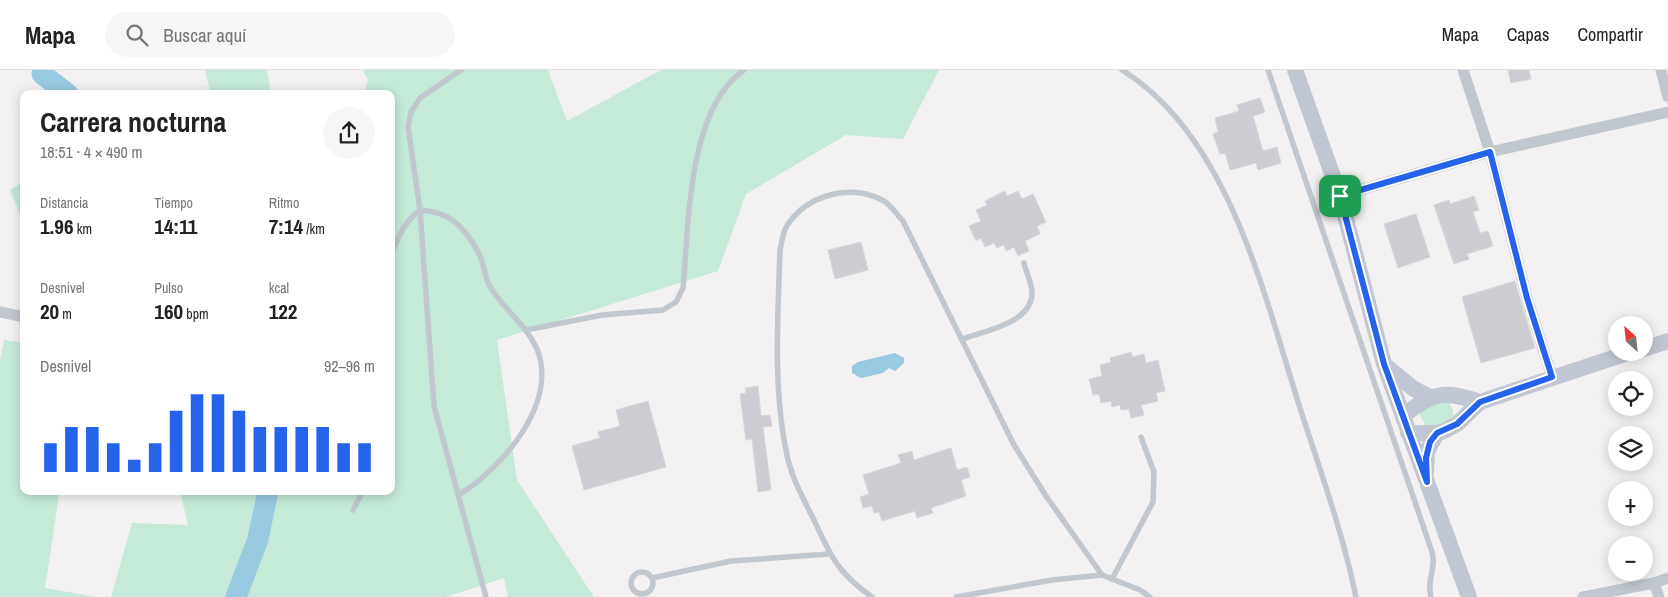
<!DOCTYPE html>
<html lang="es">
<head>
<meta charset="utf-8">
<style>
	:root { --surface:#fff; --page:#f6f6f6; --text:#222; --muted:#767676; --line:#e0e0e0; --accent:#2563eb }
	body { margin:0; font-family:"Archivo Narrow",sans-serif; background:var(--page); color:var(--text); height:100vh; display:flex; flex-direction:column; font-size:19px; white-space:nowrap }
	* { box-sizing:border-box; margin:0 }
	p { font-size:16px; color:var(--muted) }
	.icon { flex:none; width:28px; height:28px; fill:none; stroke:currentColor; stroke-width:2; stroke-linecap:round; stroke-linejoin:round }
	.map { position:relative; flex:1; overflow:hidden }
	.drawer { position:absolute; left:20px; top:20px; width:375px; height:405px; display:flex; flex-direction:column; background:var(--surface); border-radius:10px; box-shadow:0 2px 12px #0003 }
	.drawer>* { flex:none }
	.needle { width:32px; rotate:333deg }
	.fabs { position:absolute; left:1608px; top:246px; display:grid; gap:10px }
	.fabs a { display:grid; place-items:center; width:45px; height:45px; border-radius:50%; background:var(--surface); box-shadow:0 2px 12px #0003; font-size:25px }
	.pin { position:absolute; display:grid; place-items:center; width:42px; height:42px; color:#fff; margin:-21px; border-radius:10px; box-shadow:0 2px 8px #0006 }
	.round { display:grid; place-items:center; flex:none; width:52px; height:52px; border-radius:26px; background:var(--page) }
	.head { display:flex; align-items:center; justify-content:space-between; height:85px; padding:0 20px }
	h1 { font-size:28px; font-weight:800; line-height:38px }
	.metrics { display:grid; grid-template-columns:repeat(3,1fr); gap:8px; height:85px; padding:5px 20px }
	.metrics div { display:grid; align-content:center }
	.metrics b { font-size:21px; font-weight:800 }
	.metrics small { font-size:14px; font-weight:400 }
	.metrics p { font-size:14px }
	.chart { height:140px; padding:10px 20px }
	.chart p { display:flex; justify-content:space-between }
	.chart svg { width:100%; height:90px; margin-top:5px; stroke:var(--accent); stroke-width:6 }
	header { display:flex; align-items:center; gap:30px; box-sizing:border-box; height:70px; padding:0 25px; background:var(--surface); border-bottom:1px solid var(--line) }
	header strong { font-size:24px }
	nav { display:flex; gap:28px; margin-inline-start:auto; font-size:18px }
	.search { width:350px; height:45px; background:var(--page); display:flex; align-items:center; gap:12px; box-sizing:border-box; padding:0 18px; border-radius:28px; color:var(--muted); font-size:19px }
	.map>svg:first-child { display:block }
	.green { fill:#c5ead8 }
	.water { fill:#98cae2 }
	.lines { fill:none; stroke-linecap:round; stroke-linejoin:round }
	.river { stroke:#98cae2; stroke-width:21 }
	.building { fill:#cbcdd3; stroke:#d6d7db }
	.lane { stroke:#c1c7ce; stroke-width:5.5 }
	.street { stroke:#c1c7ce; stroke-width:11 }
	.secondary { stroke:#c1c7d2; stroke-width:16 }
	.route-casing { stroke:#fff; stroke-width:10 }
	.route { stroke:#2563eb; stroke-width:6 }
</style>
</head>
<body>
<header>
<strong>Mapa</strong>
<div class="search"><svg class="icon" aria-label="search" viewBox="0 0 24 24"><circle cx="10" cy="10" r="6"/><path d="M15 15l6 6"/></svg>Buscar aquí</div>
<nav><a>Mapa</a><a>Capas</a><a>Compartir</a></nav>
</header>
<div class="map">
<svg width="1668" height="527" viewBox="0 0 1668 527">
	<rect width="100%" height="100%" fill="#f3f1f1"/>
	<g class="green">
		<polygon points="205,0 267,0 271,24 204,24 210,21"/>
		<polygon points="363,0 548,0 567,51 661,0 939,0 903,69 846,65 746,124 718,201 497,270 517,410 594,527 508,527 504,508 446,527 111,527 132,453 188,455 180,421 391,421 391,24 364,24 368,10"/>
		<polygon points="24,111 24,154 10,120"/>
		<polygon points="4,270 24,273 24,421 67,421 59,425 45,518 96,527 0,527 0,290"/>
		<path d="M1446 330C1457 341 1455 350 1442 358L1425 355 1420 345 1421 335Z"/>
	</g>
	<polygon class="water" points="895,283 904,288 904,293 895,301 889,298 883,303 861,308 852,303 852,296 858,292"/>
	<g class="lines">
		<g class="river">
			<polyline points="42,4 68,24"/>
			<polyline points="236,527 258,469 268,421"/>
		</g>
	</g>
	<g class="building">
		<polygon points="1508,0 1529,0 1531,9 1511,13"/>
		<polygon points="1260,28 1265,42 1253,46 1263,81 1277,77 1281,93 1258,100 1256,93 1230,100 1225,83 1220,84 1213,64 1218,62 1215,48 1239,41 1237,35"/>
		<polygon points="1005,121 1007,126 1018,121 1022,129 1033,124 1046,152 1037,156 1040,164 1025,171 1029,181 1018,186 1014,177 1006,181 1004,175 997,178 994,173 985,177 981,168 976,171 969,156 981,151 976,140 987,135 985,131"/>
		<polygon points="1474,126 1479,140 1473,142 1480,163 1488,161 1493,176 1467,184 1469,189 1454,194 1434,135 1449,130 1450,134"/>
		<polygon points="1416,144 1430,187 1398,198 1384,154"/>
		<polygon points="861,172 868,200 835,209 828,180"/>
		<polygon points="1515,211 1535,278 1481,293 1462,227"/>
		<polygon points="1131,282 1133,287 1144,284 1146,293 1158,290 1165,321 1156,323 1158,331 1141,335 1144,345 1131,348 1129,339 1121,340 1120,335 1112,337 1111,331 1101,333 1099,324 1093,325 1089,309 1102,306 1100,295 1111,292 1110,288"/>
		<polygon points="758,316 761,346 770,345 772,356 763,357 771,420 758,422 752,369 746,370 740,324 746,323 745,318"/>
		<polygon points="648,331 666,397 584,420 572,376 600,368 598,362 620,356 616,340"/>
		<polygon points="951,378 957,400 967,397 970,407 961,410 966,426 931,438 933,443 917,448 915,441 882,451 879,442 874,443 872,436 863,438 860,427 869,424 863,405 901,393 898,385 912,381 914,390"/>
	</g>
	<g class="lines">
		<g class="lane">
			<polyline points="461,0 420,28 411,42 408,57 420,140 434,336 486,527"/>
			<path d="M1122 0C1229 66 1264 225 1300 338 1320 400 1343 463 1356 527"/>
			<path d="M1268 0 1432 482C1437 498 1426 510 1431 527"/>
			<path d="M391 184C399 166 404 152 420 140 427 141 436 142 443 145 459 151 473 171 480 186 484 195 485 206 489 215 502 238 526 254 537 279 559 333 501 400 458 425"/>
			<path d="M526 260 602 245 663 240 676 232 683 218C689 156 687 39 744 0"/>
			<path d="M963 269C985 261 1032 253 1032 223 1032 213 1026 202 1024 193"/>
			<polyline points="353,440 363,421"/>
			<circle cx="642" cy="513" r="11"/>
			<polyline points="652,508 731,491 829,484"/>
			<polyline points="1112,509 1153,432 1154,402 1141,367"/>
			<path d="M872 527C838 503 831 487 814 450 803 428 790 405 786 380 773 317 778 244 780 180 782 172 783 160 788 154 809 124 852 113 884 131 891 135 897 145 903 151L1014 375 1046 426 1102 505"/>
			<polyline points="956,527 1052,510 1102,505 1140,520 1150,527"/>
		</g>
		<g class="street">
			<polyline points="1463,0 1490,82 1527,228 1552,307"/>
			<polyline points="1661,0 1668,27"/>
			<polyline points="1340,126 1490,82 1668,42"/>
			<polyline points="0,242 24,247"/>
			<polyline points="1654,513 1659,527"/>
			<polyline points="1583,527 1654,513 1668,508"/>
		</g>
		<g class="secondary">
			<polyline points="1295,0 1340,126 1384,294 1469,527"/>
			<polyline points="1644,279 1668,271"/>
			<polyline points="1387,297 1414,319 1430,327"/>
			<path d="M1403 346C1434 322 1443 320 1480 332"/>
			<polyline points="1408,363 1437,363 1444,361 1457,354 1480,332 1631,282"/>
			<polyline points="1426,402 1427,381 1437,363"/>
		</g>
	</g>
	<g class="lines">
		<defs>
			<polygon id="route" points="1490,82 1527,228 1552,307 1480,332 1457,354 1437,363 1430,372 1426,388 1427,412 1384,294 1340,126"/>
		</defs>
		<use href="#route" class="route-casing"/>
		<use href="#route" class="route"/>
	</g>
</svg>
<div class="fabs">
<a><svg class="needle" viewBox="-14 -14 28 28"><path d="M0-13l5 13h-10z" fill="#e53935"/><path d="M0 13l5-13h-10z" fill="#767676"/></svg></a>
<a><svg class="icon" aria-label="locate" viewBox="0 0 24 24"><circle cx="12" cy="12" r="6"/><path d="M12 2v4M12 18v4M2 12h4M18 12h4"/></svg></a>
<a><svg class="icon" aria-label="layers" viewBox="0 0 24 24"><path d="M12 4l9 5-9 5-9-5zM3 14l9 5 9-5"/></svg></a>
<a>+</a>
<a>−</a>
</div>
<div class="pin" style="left:1340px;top:126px;background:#1e9e55"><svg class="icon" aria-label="arrive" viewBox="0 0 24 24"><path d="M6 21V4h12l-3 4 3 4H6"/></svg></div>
<section class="drawer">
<div class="head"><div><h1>Carrera nocturna</h1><p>18:51 · 4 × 490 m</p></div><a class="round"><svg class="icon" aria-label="share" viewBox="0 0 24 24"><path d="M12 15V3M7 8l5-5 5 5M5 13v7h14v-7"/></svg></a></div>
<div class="metrics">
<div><p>Distancia</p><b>1.96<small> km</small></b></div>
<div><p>Tiempo</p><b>14:11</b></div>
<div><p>Ritmo</p><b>7:14<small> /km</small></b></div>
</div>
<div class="metrics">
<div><p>Desnivel</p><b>20<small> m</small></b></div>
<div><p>Pulso</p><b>160<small> bpm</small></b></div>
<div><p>kcal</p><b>122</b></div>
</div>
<div class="chart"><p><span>Desnivel</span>92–96 m</p>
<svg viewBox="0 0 160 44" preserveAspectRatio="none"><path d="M5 44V30M15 44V22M25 44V22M35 44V30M45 44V38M55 44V30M65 44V14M75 44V6M85 44V6M95 44V14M105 44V22M115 44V22M125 44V22M135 44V22M145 44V30M155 44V30"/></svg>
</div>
</section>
</div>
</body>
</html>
